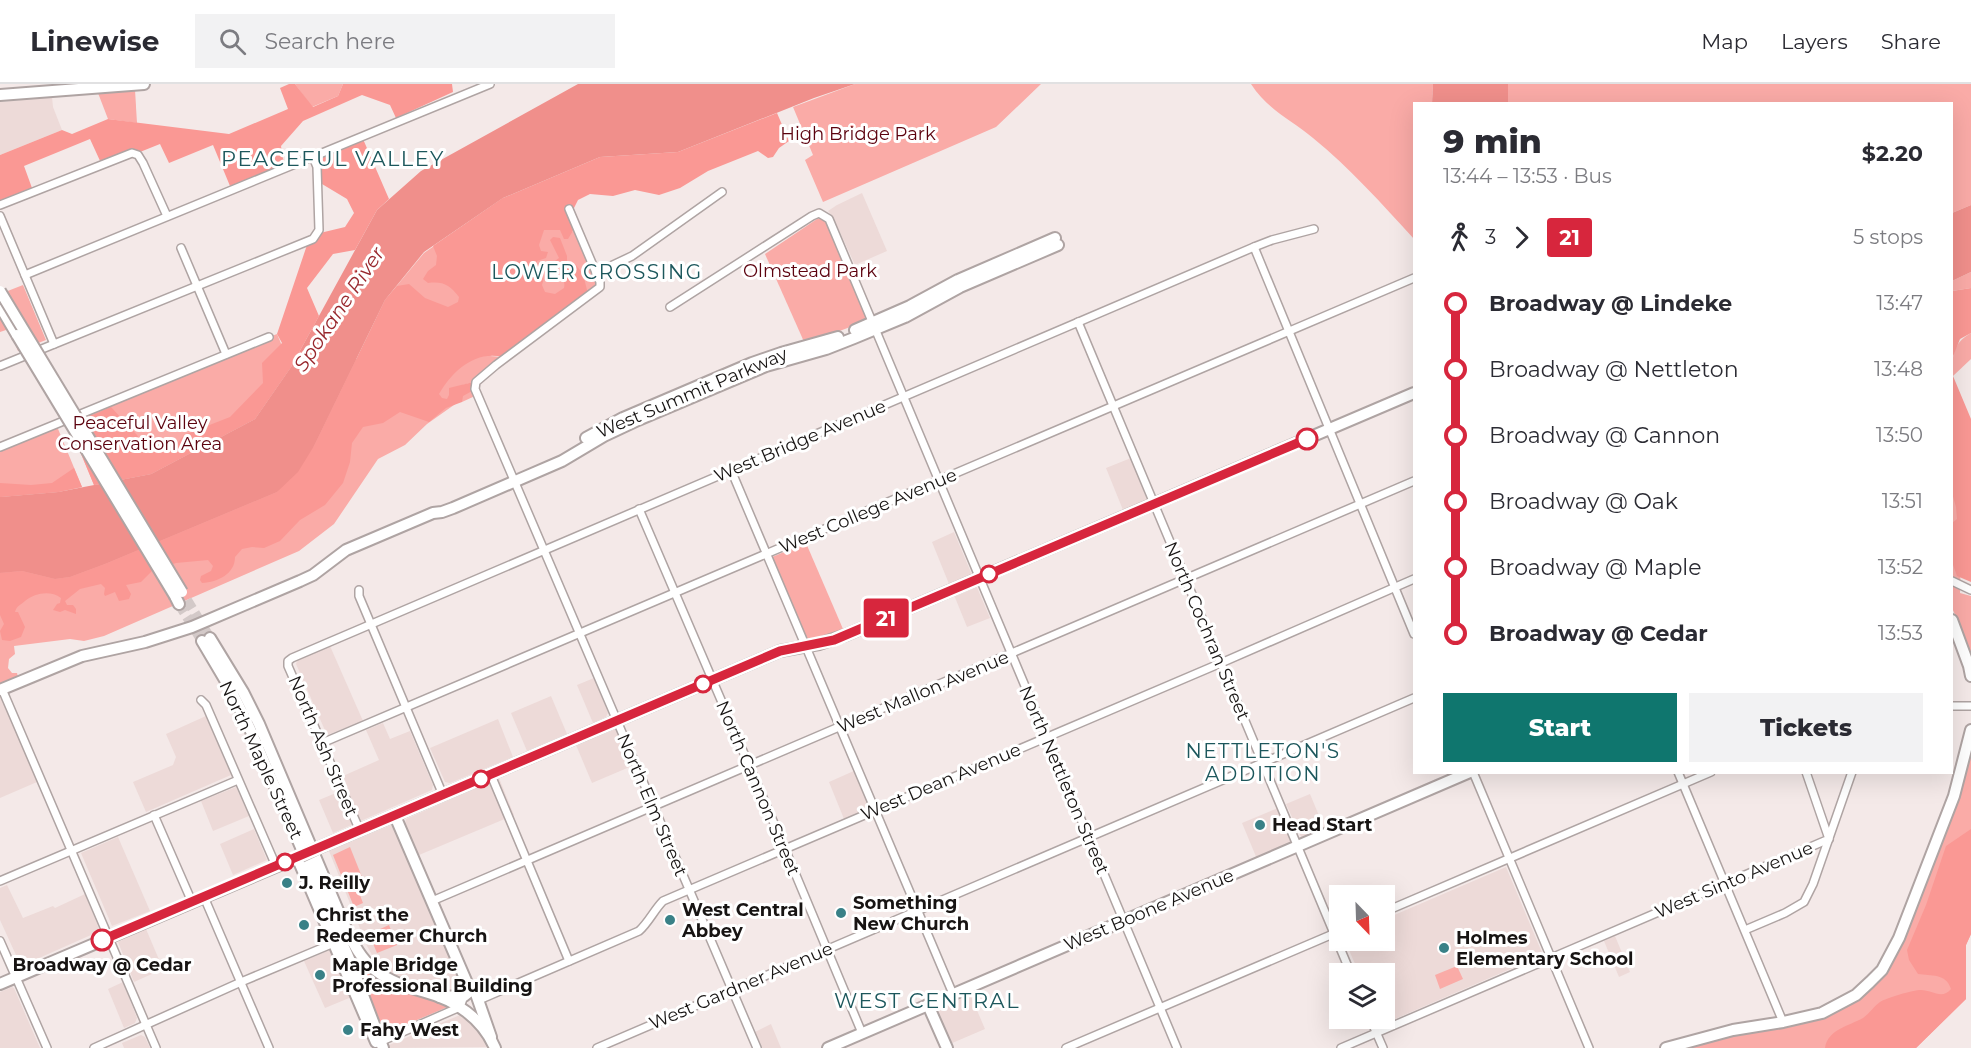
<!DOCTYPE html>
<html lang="en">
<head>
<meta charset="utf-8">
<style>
	body { margin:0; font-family:Montserrat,sans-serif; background:#f2f2f3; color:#2b2b33; height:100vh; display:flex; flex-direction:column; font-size:22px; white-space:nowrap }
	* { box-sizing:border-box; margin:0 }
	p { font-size:20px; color:#7c7c81 }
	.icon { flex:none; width:33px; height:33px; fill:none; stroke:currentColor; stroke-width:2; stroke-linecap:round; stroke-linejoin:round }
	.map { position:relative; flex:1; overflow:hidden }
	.sheet { position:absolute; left:1413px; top:18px; width:540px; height:672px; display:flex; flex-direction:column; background:#fff; border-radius:0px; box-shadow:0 6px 24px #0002 }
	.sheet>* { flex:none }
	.badge { padding:0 12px; border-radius:4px; font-size:21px; line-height:39px }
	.needle { width:39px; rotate:157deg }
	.controls { position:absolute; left:1329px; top:801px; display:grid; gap:12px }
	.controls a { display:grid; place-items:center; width:66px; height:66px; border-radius:0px; background:#fff; box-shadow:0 6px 24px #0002; font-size:30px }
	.map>.badge { position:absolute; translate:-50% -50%; box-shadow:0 0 0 3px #fff }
	.legs { display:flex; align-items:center; gap:9px; height:66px; padding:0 30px; font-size:20px }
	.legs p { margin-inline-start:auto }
	.summary { display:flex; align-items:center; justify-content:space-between; height:102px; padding:0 30px }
	h1 { font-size:33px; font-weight:800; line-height:45px }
	.button { display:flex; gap:12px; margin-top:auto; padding:12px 30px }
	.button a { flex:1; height:69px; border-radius:0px; background:#0f766e; color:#fff; font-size:24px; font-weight:800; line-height:69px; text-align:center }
	.button a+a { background:#f2f2f3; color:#2b2b33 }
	ul { padding:0 30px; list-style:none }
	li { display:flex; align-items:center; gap:21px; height:66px; font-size:22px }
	li i { display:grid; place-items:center; width:9px; height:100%; margin:0 8px; background:currentColor }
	li i::after { content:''; width:15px; height:15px; margin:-8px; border:4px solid; border-radius:50%; background:#fff }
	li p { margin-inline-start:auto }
	li:first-child i { background:linear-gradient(#0000 50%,currentColor 0) }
	li:last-child i { background:linear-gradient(currentColor 50%,#0000 0) }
	header { display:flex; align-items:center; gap:36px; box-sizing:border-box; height:84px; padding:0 30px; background:#fff; border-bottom:2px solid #e1e1e2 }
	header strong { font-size:28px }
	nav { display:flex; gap:33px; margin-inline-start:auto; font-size:21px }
	.search { width:420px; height:54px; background:#f2f2f3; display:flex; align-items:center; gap:15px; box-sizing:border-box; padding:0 21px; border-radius:0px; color:#7c7c81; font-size:22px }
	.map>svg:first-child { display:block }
</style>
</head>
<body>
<header>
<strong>Linewise</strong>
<div class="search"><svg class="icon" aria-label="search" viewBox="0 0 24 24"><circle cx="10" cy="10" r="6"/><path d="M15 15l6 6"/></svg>Search here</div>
<nav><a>Map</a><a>Layers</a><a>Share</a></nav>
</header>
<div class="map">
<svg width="1971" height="964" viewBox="0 0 1971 964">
	<rect width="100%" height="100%" fill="#f4e9e8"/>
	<g fill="#eddad8">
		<path d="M 52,13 L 53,23 L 62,46 L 0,71 L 0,18 Z"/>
		<path d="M 862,109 L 887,167 L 855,181 L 833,133 L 828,127 L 837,121 Z"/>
		<path d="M 1131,374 L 1147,416 L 1123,426 L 1106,384 Z"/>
		<path d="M 954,448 L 972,491 L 949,500 L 932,458 Z"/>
		<path d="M 976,501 L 990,534 L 967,543 L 954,511 Z"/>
		<path d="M 330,562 L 363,637 L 327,651 L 296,580 L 298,575 Z"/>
		<path d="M 594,594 L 608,629 L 606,633 L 593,639 L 577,601 Z"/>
		<path d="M 551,612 L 567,650 L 527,667 L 511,629 Z"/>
		<path d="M 0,614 L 6,620 L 37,698 L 0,714 Z"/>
		<path d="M 206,632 L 231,691 L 146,728 L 133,698 L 173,681 L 176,673 L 166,650 Z"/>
		<path d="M 498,635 L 513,673 L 450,699 L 445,698 L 430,664 Z"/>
		<path d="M 383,639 L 390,655 L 410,647 L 433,701 L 432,706 L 333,749 L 319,716 L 348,704 L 343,692 L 379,676 L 366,646 Z"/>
		<path d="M 616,645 L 632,682 L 592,699 L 576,661 Z"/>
		<path d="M 856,686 L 870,724 L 844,735 L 829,698 Z"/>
		<path d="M 499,694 L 514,731 L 419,771 L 405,739 L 406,735 Z"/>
		<path d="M 236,703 L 249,732 L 213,747 L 201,717 Z"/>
		<path d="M 1310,710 L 1325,746 L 1302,755 L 1286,720 Z"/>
		<path d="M 1278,724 L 1292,759 L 1257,775 L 1242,739 Z"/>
		<path d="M 391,741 L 394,742 L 464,909 L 396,894 L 376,878 L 367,862 L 329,767 Z"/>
		<path d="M 254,745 L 267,776 L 233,791 L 220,760 Z"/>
		<path d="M 118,753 L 150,827 L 112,842 L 81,769 Z"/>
		<path d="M 1506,783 L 1543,871 L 1381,941 L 1378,935 L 1384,934 L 1384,890 L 1359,889 L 1345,857 L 1384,856 L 1385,835 Z"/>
		<path d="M 7,801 L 23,834 L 53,822 L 55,824 L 85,810 L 100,847 L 21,882 L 0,836 L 0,804 Z"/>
		<path d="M 146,845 L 163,885 L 134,898 L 118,858 Z"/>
		<path d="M 1615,852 L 1630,888 L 1619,893 L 1604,857 Z"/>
		<path d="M 330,866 L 333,866 L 354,912 L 325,924 L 304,877 Z"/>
		<path d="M 123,898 L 137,934 L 135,939 L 124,944 L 108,905 Z"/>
		<path d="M 12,903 L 14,904 L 40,964 L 0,964 L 0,908 Z"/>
		<path d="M 970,910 L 985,945 L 950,960 L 937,928 L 937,925 Z"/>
		<path d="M 460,931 L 466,932 L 483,952 L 489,963 L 389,964 L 389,961 Z"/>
		<path d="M 771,940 L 781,964 L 762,964 L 755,948 Z"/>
		<path d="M 141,951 L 145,953 L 150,964 L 124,964 L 122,959 Z"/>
	</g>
	<g fill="#faaba7">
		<path d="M 295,0 L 343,0 L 338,12 L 312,23 Z"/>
		<path d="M 855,0 L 1041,0 L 996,43 L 823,118 L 805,76 L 813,71 L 793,23 Z"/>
		<path d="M 1251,0 L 1433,0 L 1432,19 L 1414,20 L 1414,155 C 1382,120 1350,84 1313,54 C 1290,35 1268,26 1251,0 Z"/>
		<path d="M 1508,0 L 1971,0 L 1971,121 L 1952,129 L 1952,20 L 1508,20 Z"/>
		<path d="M 135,6 L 137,39 L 108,35 L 98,9 Z"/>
		<path d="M 503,114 L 572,148 L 574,145 L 598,202 L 490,272 L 503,273 L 473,298 L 463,301 L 472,307 L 475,312 L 462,318 L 461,316 L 427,340 L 405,361 L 378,375 L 334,440 L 299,467 L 104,552 L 84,557 L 70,555 L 14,562 L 15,570 L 9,575 L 8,584 L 12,589 L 17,589 L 18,593 L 0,602 L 0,489 L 358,274 L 385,216 L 424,169 Z"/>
		<path d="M 822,134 L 827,137 L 867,234 L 866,237 L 805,260 L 765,170 L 817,135 Z"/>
		<path d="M 1971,188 L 1971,204 L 1952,207 L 1952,197 Z"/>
		<path d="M 23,201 L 46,256 L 18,267 L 9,245 L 0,248 L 0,210 Z"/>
		<path d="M 1971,249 L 1971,275 L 1953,292 C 1951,273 1953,259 1971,249 Z"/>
		<path d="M 277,250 L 291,283 L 255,335 L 151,390 L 94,401 L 67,336 Z"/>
		<path d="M 1952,338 L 1971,386 L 1961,457 L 1960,509 L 1971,512 L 1971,572 L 1959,539 L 1952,524 Z"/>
		<path d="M 56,340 L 82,403 L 58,408 L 0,413 L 0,363 Z"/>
		<path d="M 806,459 L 843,545 L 819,554 L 809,555 L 806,553 L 772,473 Z"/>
		<path d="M 1971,667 L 1971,850 L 1966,861 L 1966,915 L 1916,964 L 1685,964 C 1709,958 1732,951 1757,946 C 1775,943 1793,942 1811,937 C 1856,925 1887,892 1907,851 L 1957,718 Z"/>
		<path d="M 350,763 L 366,803 L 358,806 L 363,819 L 354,823 L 333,771 Z"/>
		<path d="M 389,841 L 397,861 L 377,869 L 369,850 Z"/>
		<path d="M 358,875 L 437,916 L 450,922 L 384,950 L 355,877 Z"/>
		<path d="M 1457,882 L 1463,895 L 1440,905 L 1435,891 Z"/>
	</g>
	<g fill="#fa9894">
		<path d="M 289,0 L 295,0 L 313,23 L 338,12 L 343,0 L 452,0 L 453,8 L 396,34 L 390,21 L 362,11 L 303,37 L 281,62 L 284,80 L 230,102 L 213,61 L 169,79 L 160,60 L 140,68 L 132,66 L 101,79 L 90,55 L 24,82 L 32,104 L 0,117 L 0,71 L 62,46 L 72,50 L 108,35 L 229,50 L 288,25 L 280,4 Z"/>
		<path d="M 777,29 L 789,57 L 779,64 L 773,73 L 768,74 L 758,67 L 708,87 L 680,104 L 659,111 L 635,106 L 613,112 L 590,110 L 578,116 L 574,124 L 566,127 L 574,145 L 568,155 L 564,155 L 560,146 L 544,146 L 539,161 L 541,167 L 548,168 L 546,174 L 537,177 L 536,184 C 543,189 545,193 542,201 L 545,208 L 555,210 L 564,204 C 566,195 560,190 553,185 L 552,179 L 559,174 L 550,156 L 553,153 L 560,154 L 567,172 L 567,179 L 576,181 L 583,190 L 588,210 L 503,273 C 475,266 452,287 439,310 L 442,314 L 447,315 L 449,311 L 449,304 L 473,298 L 472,307 L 463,312 L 462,318 L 446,324 L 429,338 L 400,328 L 383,339 L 363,343 L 352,359 L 350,378 L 343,399 L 325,421 L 300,436 L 280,457 L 264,464 L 252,463 L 242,465 L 235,473 C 235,490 218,498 202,499 L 200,496 L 201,492 L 211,487 L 213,482 L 208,476 L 176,479 L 152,487 L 141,498 L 126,501 L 131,510 L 129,515 L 119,517 L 115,508 L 105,512 L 104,510 L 105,504 L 101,500 L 80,505 L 65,517 L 67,521 L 73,521 L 76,525 L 76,530 L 65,526 L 60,528 L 53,526 L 57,520 L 60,519 L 61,514 C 50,506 35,509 25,517 C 20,522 17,521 15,528 L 18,528 L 25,543 L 21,553 L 10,557 L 2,556 L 0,547 L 4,540 L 0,531 L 0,489 L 22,487 L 55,495 L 70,493 L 105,480 L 277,408 L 314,362 L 385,216 L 397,202 L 409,200 L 425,214 L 448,223 L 458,218 L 459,213 C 450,201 443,197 428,199 L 423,195 L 428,187 L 436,181 L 437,172 L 433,162 L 503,114 L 600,73 L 678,68 Z"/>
		<path d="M 363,55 L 389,115 L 377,126 L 355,166 L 333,170 L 307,204 L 319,232 L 291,283 L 255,335 L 151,390 L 94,401 L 69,341 L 111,323 L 137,351 L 146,367 L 172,366 L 184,351 L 230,333 L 263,299 L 262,279 L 282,259 L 277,250 L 307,161 L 320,149 L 345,143 L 354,129 L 347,115 L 322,100 L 322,74 Z"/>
		<path d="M 1971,204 L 1971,249 L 1960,255 L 1952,275 L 1952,207 Z"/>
		<path d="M 1952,276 L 1953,292 L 1971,335 L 1971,498 L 1957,492 L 1952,478 L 1952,439 L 1957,435 L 1956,423 L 1952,409 L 1953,347 L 1952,340 Z"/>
		<path d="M 74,384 L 82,403 L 58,408 L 0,413 L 0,399 L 31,401 L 52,399 Z"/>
		<path d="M 1971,745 L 1971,850 L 1966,861 L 1966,915 L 1916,964 L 1825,964 C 1828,945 1849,942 1863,934 C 1870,929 1874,922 1880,918 C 1886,914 1913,906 1921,906 C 1932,906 1942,916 1951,905 C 1946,889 1931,892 1918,890 L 1909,876 L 1907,866 L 1926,821 L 1946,762 Z"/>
	</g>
	<g fill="#f08f8b">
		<path d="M 578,0 L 855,0 L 814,14 L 678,68 L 600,73 L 503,114 L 424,168 L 385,216 L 314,362 L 298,388 L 277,408 L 105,480 L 70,493 L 55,495 L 22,487 L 0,489 L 0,413 L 58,408 L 151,390 L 255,335 L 291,283 L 377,126 L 421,87 Z"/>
		<path d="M 1433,0 L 1508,0 L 1508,19 L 1432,19 Z"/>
		<path d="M 1971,121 L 1971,188 L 1952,197 L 1952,129 Z"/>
	</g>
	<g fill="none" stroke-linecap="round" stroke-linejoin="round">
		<g stroke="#d3c9c8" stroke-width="10" stroke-dasharray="10 5" stroke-linecap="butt">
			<path d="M 187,516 L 210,554"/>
			<path d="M 179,520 L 202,557"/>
		</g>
		<g stroke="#afa4a3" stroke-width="10">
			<g id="street">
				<path d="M 0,121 L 132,69 L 138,71 L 143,79 L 167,132"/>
				<path d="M 569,125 L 600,198 L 600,203 L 496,281 L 476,298 L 475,305 L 757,964"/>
				<path d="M 0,132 L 54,260"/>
				<path d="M 1254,163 L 1414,550"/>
				<path d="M 181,164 L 226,270"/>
				<path d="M 596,189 L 632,172 L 722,108"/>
				<path d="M 25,191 L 490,0"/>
				<path d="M 670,223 L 812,132 L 819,129 L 829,135 L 1177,964"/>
				<path d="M 1078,238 L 1351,890"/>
				<path d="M 0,282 L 313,155 L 319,146 L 317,83 L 313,73"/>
				<path d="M 0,363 L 269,253"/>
				<path d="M 731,386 L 953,910"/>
				<path d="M 639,425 L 785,765 L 862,949"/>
				<path d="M 1952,497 L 1971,506"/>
				<path d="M 359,506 L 359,512 L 443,711"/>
				<path d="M 2,605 L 156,964"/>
				<path d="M 201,616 L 206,621 L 276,782"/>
				<path d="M 1952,622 L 1971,622"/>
				<path d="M 322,659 L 1414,194"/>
				<path d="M 1473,688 L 1589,964"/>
				<path d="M 1678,688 L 1783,938"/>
				<path d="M 491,691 L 569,877"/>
				<path d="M 154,731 L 192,818"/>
				<path d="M 360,747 L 288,582 L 288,577 L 292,574 L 1254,163 L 1272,156 L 1314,145"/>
				<path d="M 0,797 L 238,696"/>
				<path d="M 204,813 L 269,964"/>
				<path d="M 432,817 L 1414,397"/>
				<path d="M 1384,828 L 1711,688"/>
				<path d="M 1745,846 L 1785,829 L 1804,818 L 1813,800 L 1852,688"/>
				<path d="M 0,857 L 47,964"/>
				<path d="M 479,916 L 639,847 C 649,838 654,826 663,817 L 1221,579 L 1414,495"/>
				<path d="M 1370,934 L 1383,964"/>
				<path d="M 382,957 L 460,923 L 464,912"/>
				<path d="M 94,964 L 241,898 L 334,859"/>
				<path d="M 597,964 L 1414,614"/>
				<path d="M 1066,964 L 1340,847"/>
				<path d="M 1341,964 L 1829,755 L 1806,688"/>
			</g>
		</g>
		<g stroke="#afa4a3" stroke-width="14">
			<g id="secondary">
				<path d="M 0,11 L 144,0"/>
				<path d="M 855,246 L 910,222 L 958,196 L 1055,154"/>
				<path d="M 586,354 L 623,334 L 752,279 L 781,269 L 838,253"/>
				<path d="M 1952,536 L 1969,582 L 1971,592"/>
				<path d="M 0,606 L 82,572 L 145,558 L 192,543 L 300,497 L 313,491 L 346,466 L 433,429 L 442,428 L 453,424 L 562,377 L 604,352 L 638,336 L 766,282 L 826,265 L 854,254 L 905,233 L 960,203 L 1058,161"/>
				<path d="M 395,732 L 467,899 L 476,910 L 491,953"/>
				<path d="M 318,764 L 780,567 L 819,560 L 846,551 L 1414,309"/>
				<path d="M 297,773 L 376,958"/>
				<path d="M 0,900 L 301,772"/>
				<path d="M 440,913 L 464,912 L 469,908 L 469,904"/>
				<path d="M 928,921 L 947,964"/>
				<path d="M 828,964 L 1470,688"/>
				<path d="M 1666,964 L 1733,946 L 1783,938 L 1822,929 L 1856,911 L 1870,898 L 1882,886 L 1899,854 L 1954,712 L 1971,646"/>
			</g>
		</g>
		<g stroke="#afa4a3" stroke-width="14">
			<g id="primary">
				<path d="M 0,222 L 17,251"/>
				<path d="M 175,512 L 179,520"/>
				<path d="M 210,554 L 243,608 L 259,640 L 342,836 C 351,854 358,873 375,886 C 390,898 407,903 425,908 C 455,916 482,934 495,964"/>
				<path d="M 202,557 L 231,606 L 250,645 L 350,877 L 383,964"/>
			</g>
		</g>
		<use href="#street" stroke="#fff" stroke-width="7"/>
		<use href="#secondary" stroke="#fff" stroke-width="10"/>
		<use href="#primary" stroke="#fff" stroke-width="10"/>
		<g stroke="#afa4a3" stroke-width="14" stroke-linecap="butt">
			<path id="secondary-bridge" d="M 301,772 L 318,764"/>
		</g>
		<g stroke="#afa4a3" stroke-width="14" stroke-linecap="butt">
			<g id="primary-bridge">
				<path d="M 0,207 L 182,508"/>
				<path d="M 17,251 L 175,512"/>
			</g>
		</g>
		<use href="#secondary-bridge" stroke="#fff" stroke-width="10"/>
		<use href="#primary-bridge" stroke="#fff" stroke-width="10"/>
	</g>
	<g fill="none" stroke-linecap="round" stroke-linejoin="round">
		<g stroke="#fff" stroke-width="14">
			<path id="line-1" d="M 102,856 L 780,567 L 834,556 L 1307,355"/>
		</g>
		<use href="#line-1" stroke="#d7263d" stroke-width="9"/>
	</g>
	<g fill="#fff" stroke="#d7263d" stroke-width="3">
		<circle cx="1307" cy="355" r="10"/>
		<circle cx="989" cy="490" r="8"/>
		<circle cx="703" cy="600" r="8"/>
		<circle cx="481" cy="695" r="8"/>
		<circle cx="285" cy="778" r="8"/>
		<circle cx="102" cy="856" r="10"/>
	</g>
	<g fill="#398187" stroke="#fff" stroke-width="2">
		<circle cx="1260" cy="741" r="6"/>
		<circle cx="287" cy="799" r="6"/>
		<circle cx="841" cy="829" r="6"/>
		<circle cx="670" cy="836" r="6"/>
		<circle cx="304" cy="841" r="6"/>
		<circle cx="1444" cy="864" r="6"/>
		<circle cx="320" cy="891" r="6"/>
		<circle cx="348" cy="946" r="6"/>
	</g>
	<g text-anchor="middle" stroke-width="6" stroke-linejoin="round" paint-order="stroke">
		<g font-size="18" fill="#5c020e" stroke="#fff">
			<text x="858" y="56">High Bridge Park</text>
			<text x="810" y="193">Olmstead Park</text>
			<text x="140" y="345">Peaceful Valley<tspan x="140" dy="21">Conservation Area</tspan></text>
		</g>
		<g font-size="18" fill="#171413" stroke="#fff">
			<text transform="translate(692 309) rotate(-23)" y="6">West Summit Parkway</text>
			<text transform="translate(800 357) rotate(-23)" y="6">West Bridge Avenue</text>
			<text transform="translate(868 427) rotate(-23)" y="6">West College Avenue</text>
			<text transform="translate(1207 547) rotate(67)" y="6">North Cochran Street</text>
			<text transform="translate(923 608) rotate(-23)" y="6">West Mallon Avenue</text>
			<text transform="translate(323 662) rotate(67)" y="6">North Ash Street</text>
			<text transform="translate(261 676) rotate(65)" y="6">North Maple Street</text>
			<text transform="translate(1064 696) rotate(67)" y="6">North Nettleton Street</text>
			<text transform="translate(941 698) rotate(-23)" y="6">West Dean Avenue</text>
			<text transform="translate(758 704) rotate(67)" y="6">North Cannon Street</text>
			<text transform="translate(652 721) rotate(67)" y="6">North Elm Street</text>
			<text transform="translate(1734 796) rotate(-23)" y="6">West Sinto Avenue</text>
			<text transform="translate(1149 826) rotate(-23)" y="6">West Boone Avenue</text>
			<text transform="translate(741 902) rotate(-23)" y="6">West Gardner Avenue</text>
		</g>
		<g font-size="18" font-weight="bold" fill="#171413" stroke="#fff" text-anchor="start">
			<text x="1272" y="747">Head Start</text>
			<text x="299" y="805">J. Reilly</text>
			<text x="853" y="825">Something<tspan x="853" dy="21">New Church</tspan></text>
			<text x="682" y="832">West Central<tspan x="682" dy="21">Abbey</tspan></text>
			<text x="316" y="837">Christ the<tspan x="316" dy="21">Redeemer Church</tspan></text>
			<text x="1456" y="860">Holmes<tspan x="1456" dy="21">Elementary School</tspan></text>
			<text x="332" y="887">Maple Bridge<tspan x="332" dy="21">Professional Building</tspan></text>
			<text x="360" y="952">Fahy West</text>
		</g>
		<g font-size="18" font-weight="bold" fill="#171413" stroke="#fff">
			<text x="102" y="887">Broadway @ Cedar</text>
		</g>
		<g font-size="20" letter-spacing="1.5" fill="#1c575c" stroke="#fff">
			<text x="597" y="195">LOWER CROSSING</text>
			<text x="1263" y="674">NETTLETON'S<tspan x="1263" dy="23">ADDITION</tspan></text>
		</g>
		<g font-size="20" font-style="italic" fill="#98272d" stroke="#fff">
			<text transform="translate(339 225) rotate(-56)" y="7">Spokane River</text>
		</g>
		<g font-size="21" letter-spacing="1.5" fill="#1c575c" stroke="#fff">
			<text x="333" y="82">PEACEFUL VALLEY</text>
			<text x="927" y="924">WEST CENTRAL</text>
		</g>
	</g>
</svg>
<div class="controls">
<a><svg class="needle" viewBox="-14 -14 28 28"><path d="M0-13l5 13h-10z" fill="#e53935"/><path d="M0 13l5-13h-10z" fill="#7c7c81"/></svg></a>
<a><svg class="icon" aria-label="layers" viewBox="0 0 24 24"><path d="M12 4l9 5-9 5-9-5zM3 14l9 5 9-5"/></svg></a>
</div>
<b class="badge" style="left:886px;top:534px;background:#d7263d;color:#fff">21</b>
<section class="sheet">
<div class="summary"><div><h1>9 min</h1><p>13:44 – 13:53 · Bus</p></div><b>$2.20</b></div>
<div class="legs"><svg class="icon" aria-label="walk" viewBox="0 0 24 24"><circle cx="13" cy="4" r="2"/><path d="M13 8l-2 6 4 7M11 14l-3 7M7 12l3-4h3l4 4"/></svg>3<svg class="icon" aria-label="forward" viewBox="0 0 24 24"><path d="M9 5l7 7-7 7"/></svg><b class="badge" style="background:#d7263d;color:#fff">21</b><p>5 stops</p></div>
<ul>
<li><i style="color:#d7263d"></i><b>Broadway @ Lindeke</b><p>13:47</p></li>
<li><i style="color:#d7263d"></i><span>Broadway @ Nettleton</span><p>13:48</p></li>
<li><i style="color:#d7263d"></i><span>Broadway @ Cannon</span><p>13:50</p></li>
<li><i style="color:#d7263d"></i><span>Broadway @ Oak</span><p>13:51</p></li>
<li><i style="color:#d7263d"></i><span>Broadway @ Maple</span><p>13:52</p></li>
<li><i style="color:#d7263d"></i><b>Broadway @ Cedar</b><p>13:53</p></li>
</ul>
<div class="button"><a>Start</a><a>Tickets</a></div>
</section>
</div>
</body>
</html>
